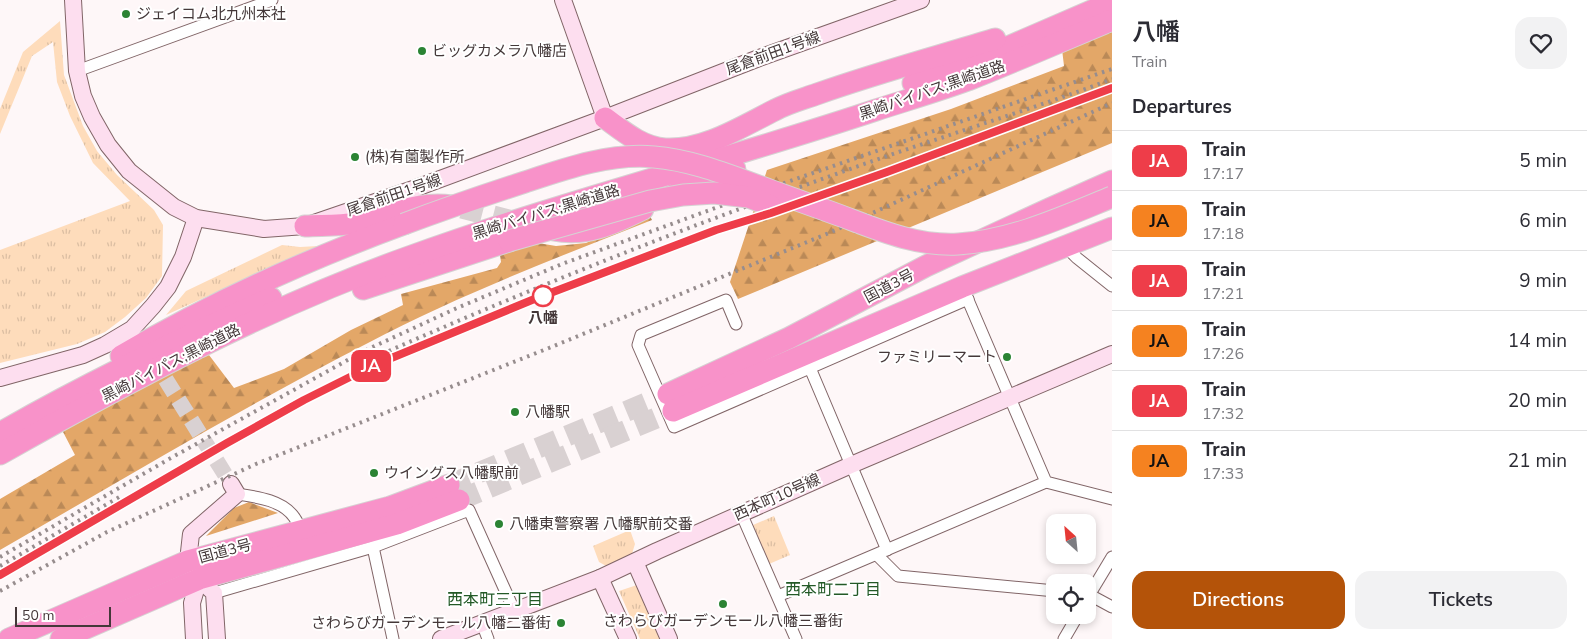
<!DOCTYPE html>
<html lang="en">
<head>
<meta charset="utf-8">
<style>
	body { margin:0; font-family:"Nunito Sans","Noto Sans JP",sans-serif; background:#f2f2f3; color:#2b2b33; height:100vh; display:flex; flex-direction:column; font-size:19px; white-space:nowrap }
	* { box-sizing:border-box; margin:0 }
	p { font-size:16px; color:#7c7c81 }
	.icon { flex:none; width:28px; height:28px; fill:none; stroke:currentColor; stroke-width:2; stroke-linecap:round; stroke-linejoin:round }
	.map { position:relative; flex:1; overflow:hidden }
	.details { display:flex; flex-direction:column; background:#fff; width:475px }
	.details>* { flex:none }
	.badge { padding:0 10px; border-radius:8px; font-size:18px; line-height:32px }
	.needle { width:32px; rotate:333deg }
	.buttons { position:absolute; left:1046px; top:514px; display:grid; gap:10px }
	.buttons a { display:grid; place-items:center; width:50px; height:50px; border-radius:10px; background:#fff; box-shadow:0 2px 8px #0003; font-size:25px }
	.scale { position:absolute; left:15px; bottom:12px; width:96px; box-sizing:border-box; padding-left:5px; border:2px solid #443839; border-top:0; font-size:14px; line-height:18px; white-space:nowrap; color:#443839; -webkit-text-stroke:4px #fff; paint-order:stroke }
	.map>.badge { position:absolute; translate:-50% -50%; box-shadow:0 0 0 2px #fff }
	h2 { padding:0 20px; font-size:19px; line-height:45px }
	.round { display:grid; place-items:center; flex:none; width:52px; height:52px; border-radius:15px; background:#f2f2f3 }
	.head { display:flex; align-items:center; justify-content:space-between; height:85px; padding:0 20px }
	h1 { font-size:24px; font-weight:600; line-height:38px }
	.cta { display:flex; gap:10px; margin-top:auto; padding:10px 20px }
	.cta a { flex:1; height:58px; border-radius:15px; background:#b45309; color:#fff; font-size:20px; font-weight:600; line-height:58px; text-align:center }
	.cta a+a { background:#f2f2f3; color:#2b2b33 }
	ul { padding:0; list-style:none }
	li { display:flex; align-items:center; gap:15px; height:60px; padding:0 20px; border-top:1px solid #e1e1e2 }
	li div { flex:1 }
	li b { display:block; font-size:19px }
	li em { font-style:normal }
	li .badge { min-width:55px; font-weight:700; text-align:center }
	main { display:flex; flex:1; min-height:0 }
	.map>svg:first-child { display:block }
</style>
</head>
<body>
<main>
<div class="map">
<svg width="1112" height="639" viewBox="0 0 1112 639">
	<defs>
		<pattern id="grass-tufts" width="24" height="20" patternUnits="userSpaceOnUse" patternTransform="scale(1.25)"><rect width="24" height="20" fill="#fedcbb"/><path d="M3 7l-1-3M5 7V3M7 7l1-3M15 17l-1-3M17 17v-4M19 17l1-3" fill="none" stroke="#dbbea2"/></pattern>
		<pattern id="forest-firs" width="22" height="20" patternUnits="userSpaceOnUse" patternTransform="scale(1.25)"><rect width="22" height="20" fill="#e3a768"/><path d="M5 1l3.5 6h-7zM16 11l3.5 6h-7z" fill="#ba8957"/></pattern>
	</defs>
	<rect width="100%" height="100%" fill="#fef7f8"/>
	<g fill="url(#grass-tufts)">
		<path d="M 60,21 L 64,75 L 83,126 L 97,151 L 117,175 L 154,210 L 163,225 L 162,276 L 146,298 L 125,317 L 105,332 L 77,344 L 0,363 L 0,250 L 130,201 L 93,163 L 70,116 L 57,82 L 53,42 L 32,56 L 0,134 L 0,109 L 23,52 Z"/>
		<path d="M 282,245 L 300,247 L 318,246 L 166,315 L 186,291 Z"/>
		<path d="M 774,516 L 790,555 L 769,564 L 753,525 Z"/>
		<path d="M 630,530 L 635,544 L 631,557 L 608,567 L 599,562 L 593,546 Z"/>
		<path d="M 637,585 L 661,639 L 640,639 L 619,591 Z"/>
	</g>
	<g fill="url(#forest-firs)">
		<path d="M 1112,27 L 1112,143 L 738,299 L 730,282 L 767,170 L 951,109 L 1064,66 L 1062,49 Z"/>
		<path d="M 649,214 L 652,220 C 556,258 459,295 368,343 C 243,407 122,480 0,550 L 0,499 L 75,455 L 62,430 L 172,371 L 209,355 L 234,388 L 284,369 L 351,330 L 403,305 L 401,294 L 497,268 L 501,262 L 500,255 L 538,243 L 556,246 L 586,243 Z"/>
		<path d="M 249,502 L 278,513 L 206,536 L 234,508 Z"/>
	</g>
	<g fill="none" stroke-linecap="round" stroke-linejoin="round">
		<path stroke="#d9d1d2" stroke-width="16" stroke-dasharray="16 8" stroke-linecap="butt" d="M 153,359 L 231,484"/>
		<g stroke="#d9d1d2" stroke-width="21" stroke-dasharray="21 11" stroke-linecap="butt">
			<path d="M 462,208 L 524,224"/>
			<path d="M 449,485 L 668,394"/>
			<path d="M 459,500 L 673,411"/>
		</g>
		<g stroke="#816567" stroke-width="13">
			<g id="street">
				<path d="M 77,71 L 272,0"/>
				<path d="M 1066,247 L 1077,258 L 1112,286"/>
				<path d="M 965,293 L 1046,482 L 1112,499"/>
				<path d="M 736,324 L 726,300 L 641,335 L 638,345 L 674,427 L 968,299"/>
				<path d="M 810,368 L 887,550"/>
				<path d="M 237,494 C 257,497 282,500 294,517 C 297,521 299,526 302,531"/>
				<path d="M 741,513 L 796,639"/>
				<path d="M 373,547 L 393,639"/>
				<path d="M 877,555 L 898,576 L 1055,591"/>
				<path d="M 214,593 L 373,547 L 469,510 L 514,610"/>
				<path d="M 1088,594 L 1112,607"/>
				<path d="M 778,596 L 1046,482"/>
				<path d="M 1088,597 L 1112,557"/>
				<path d="M 482,623 L 488,639"/>
				<path d="M 1064,639 L 1078,615"/>
			</g>
		</g>
		<g stroke="#816567" stroke-width="18">
			<g id="secondary">
				<path d="M 73,0 L 77,71 L 83,96 L 92,117 L 108,145 L 129,171 L 174,207 L 196,218 L 264,229 L 305,226 L 416,188 L 605,118 L 759,58 L 921,0"/>
				<path d="M 563,0 L 605,118"/>
				<path d="M 0,378 L 83,355 L 105,345 L 132,329 L 153,306 L 168,287 L 183,257 L 196,218"/>
				<path d="M 635,562 L 669,639"/>
				<path d="M 192,569 L 188,561 L 191,534 L 237,494 L 231,484"/>
				<path d="M 600,578 L 628,639"/>
				<path d="M 194,639 L 192,603 L 199,579 L 214,593 L 217,639"/>
				<path d="M 441,639 L 600,578 L 657,551 L 851,465 L 1112,354"/>
			</g>
		</g>
		<g stroke="#d6d3d3" stroke-width="23">
			<g id="highway">
				<path d="M 913,83 L 1001,50 L 1112,2"/>
				<path d="M 605,118 C 623,131 641,147 665,149 C 704,151 741,127 775,110 C 788,103 803,99 817,94 C 876,73 936,57 995,39"/>
				<path d="M 671,196 L 690,186 L 735,169"/>
				<path d="M 305,226 C 321,225 339,226 356,223 C 389,216 416,201 452,206"/>
				<path d="M 554,230 C 586,237 615,223 643,209"/>
				<path d="M 363,289 L 509,241"/>
				<path d="M 121,356 C 211,303 306,260 404,224"/>
				<path d="M 668,394 L 789,338 L 926,266 L 1049,209 L 1112,181"/>
				<path d="M 673,411 L 962,287 L 1112,228"/>
				<path d="M 0,433 C 87,383 179,339 271,298"/>
				<path d="M 0,454 C 131,380 264,309 406,258 C 560,202 720,162 876,110 C 907,100 938,91 968,80 C 1016,61 1064,40 1112,20"/>
				<path d="M 9,639 L 188,561 L 390,507 L 449,485"/>
				<path d="M 61,639 L 199,579 L 397,524 L 459,500"/>
			</g>
		</g>
		<use href="#street" stroke="#fff" stroke-width="11"/>
		<use href="#secondary" stroke="#fddeef" stroke-width="16"/>
		<use href="#highway" stroke="#f892c9" stroke-width="21"/>
		<g stroke="#978d8e" stroke-width="4" stroke-dasharray="2.5 5" stroke-linecap="butt">
			<path d="M 382,354 C 504,300 628,250 753,204 C 814,182 876,159 938,139 C 996,119 1055,101 1112,79"/>
			<path d="M 0,557 L 169,459 L 364,351 L 457,308 L 562,264 L 770,188 L 1112,69"/>
			<path d="M 0,566 L 121,496"/>
			<path d="M 0,575 L 227,443 L 304,400 L 372,366 L 532,301 L 716,230 L 771,213 L 887,171 L 1112,88"/>
			<path d="M 0,591 L 107,532 L 256,464 L 549,348 L 829,233 L 1112,103"/>
		</g>
		<g stroke="#d6d3d3" stroke-width="23" stroke-linecap="butt">
			<g id="highway-bridge">
				<path d="M 404,224 C 444,209 485,195 525,182 C 567,168 610,153 654,157 C 690,160 723,173 756,185 C 788,197 820,208 852,220 C 886,233 920,246 958,244 C 1011,241 1063,217 1112,197"/>
				<path d="M 509,241 L 650,201 L 683,195 L 714,193 L 748,197 L 770,205"/>
			</g>
		</g>
		<use href="#highway-bridge" stroke="#f892c9" stroke-width="21"/>
	</g>
	<g fill="none" stroke-linecap="round" stroke-linejoin="round">
		<g stroke="#fff" stroke-width="11">
			<path id="line" d="M 0,575 L 227,443 L 304,400 L 372,366 L 532,300 L 716,230 L 771,213 L 887,172 L 1112,88"/>
		</g>
		<use href="#line" stroke="#ee3d49" stroke-width="8"/>
	</g>
	<g fill="#2b8434" stroke="#fff" stroke-width="2">
		<circle cx="126" cy="14" r="5"/>
		<circle cx="422" cy="51" r="5"/>
		<circle cx="355" cy="157" r="5"/>
		<circle cx="1007" cy="357" r="5"/>
		<circle cx="515" cy="412" r="5"/>
		<circle cx="374" cy="473" r="5"/>
		<circle cx="499" cy="524" r="5"/>
		<circle cx="723" cy="604" r="5"/>
		<circle cx="561" cy="623" r="5"/>
	</g>
	<circle fill="#fff" stroke="#ee3d49" stroke-width="2.5" cx="543" cy="296" r="10"/>
	<g text-anchor="middle" stroke-width="4" stroke-linejoin="round" paint-order="stroke">
		<g font-size="15" fill="#443839" stroke="#fff" text-anchor="start">
			<text x="136" y="19">ジェイコム北九州本社</text>
			<text x="432" y="56">ビッグカメラ八幡店</text>
			<text x="365" y="162">(株)有薗製作所</text>
			<text x="997" y="362" text-anchor="end">ファミリーマート</text>
			<text x="525" y="417">八幡駅</text>
			<text x="384" y="478">ウイングス八幡駅前</text>
			<text x="509" y="529">八幡東警察署 八幡駅前交番</text>
			<text x="723" y="626" text-anchor="middle">さわらびガーデンモール八幡三番街</text>
			<text x="551" y="628" text-anchor="end">さわらびガーデンモール八幡二番街</text>
		</g>
		<g font-size="15" fill="#443839" stroke="#fff">
			<text transform="translate(773 53) rotate(-20)" y="5">尾倉前田1号線</text>
			<text transform="translate(932 90) rotate(-19)" y="5">黒崎バイパス;黒崎道路</text>
			<text transform="translate(394 195) rotate(-19)" y="5">尾倉前田1号線</text>
			<text transform="translate(546 212) rotate(-17)" y="5">黒崎バイパス;黒崎道路</text>
			<text transform="translate(889 286) rotate(-28)" y="5">国道3号</text>
			<text transform="translate(171 363) rotate(-27)" y="5">黒崎バイパス;黒崎道路</text>
			<text transform="translate(777 497) rotate(-24)" y="5">西本町10号線</text>
			<text transform="translate(225 551) rotate(-15)" y="5">国道3号</text>
		</g>
		<g font-size="15" font-weight="bold" fill="#443839" stroke="#fff">
			<text x="543" y="323">八幡</text>
		</g>
		<g font-size="16" fill="#235a27" stroke="#fff">
			<text x="833" y="595">西本町二丁目</text>
			<text x="495" y="605">西本町三丁目</text>
		</g>
	</g>
</svg>
<div class="buttons">
<a><svg class="needle" viewBox="-14 -14 28 28"><path d="M0-13l5 13h-10z" fill="#e53935"/><path d="M0 13l5-13h-10z" fill="#7c7c81"/></svg></a>
<a><svg class="icon" aria-label="locate" viewBox="0 0 24 24"><circle cx="12" cy="12" r="6"/><path d="M12 2v4M12 18v4M2 12h4M18 12h4"/></svg></a>
</div>
<div class="scale">50 m</div>
<b class="badge" style="left:371px;top:366px;background:#ee3d49;color:#fff">JA</b>
</div>
<section class="details">
<div class="head"><div><h1>八幡</h1><p>Train</p></div><a class="round"><svg class="icon" aria-label="heart" viewBox="0 0 24 24"><path d="M12 20l-8-8c-3-5 5-10 8-4 3-6 11-1 8 4z"/></svg></a></div>
<h2>Departures</h2>
<ul>
<li><span class="badge" style="background:#ee3d49;color:#fff">JA</span><div><b>Train</b><p>17:17</p></div><em>5 min</em></li>
<li><span class="badge" style="background:#f58220;color:#111">JA</span><div><b>Train</b><p>17:18</p></div><em>6 min</em></li>
<li><span class="badge" style="background:#ee3d49;color:#fff">JA</span><div><b>Train</b><p>17:21</p></div><em>9 min</em></li>
<li><span class="badge" style="background:#f58220;color:#111">JA</span><div><b>Train</b><p>17:26</p></div><em>14 min</em></li>
<li><span class="badge" style="background:#ee3d49;color:#fff">JA</span><div><b>Train</b><p>17:32</p></div><em>20 min</em></li>
<li><span class="badge" style="background:#f58220;color:#111">JA</span><div><b>Train</b><p>17:33</p></div><em>21 min</em></li>
</ul>
<div class="cta"><a>Directions</a><a>Tickets</a></div>
</section>
</main>
</body>
</html>
